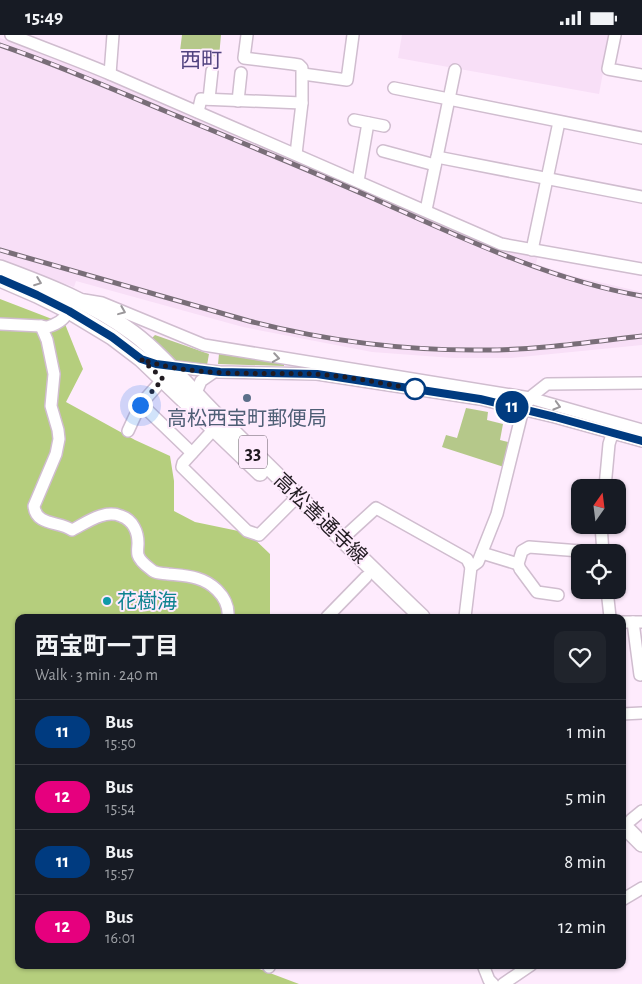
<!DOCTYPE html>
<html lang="en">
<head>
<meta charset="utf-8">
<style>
	body { margin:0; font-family:"Alegreya Sans","Noto Sans JP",sans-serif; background:#20242c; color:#f1f3f6; height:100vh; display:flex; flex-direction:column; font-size:19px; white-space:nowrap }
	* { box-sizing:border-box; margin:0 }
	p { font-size:16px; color:#9ea1a6 }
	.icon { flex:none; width:28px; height:28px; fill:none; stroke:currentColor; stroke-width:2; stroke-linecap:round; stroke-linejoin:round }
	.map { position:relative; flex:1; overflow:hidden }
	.details { position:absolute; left:15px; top:579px; width:611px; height:355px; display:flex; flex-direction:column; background:#171b24; border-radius:10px; box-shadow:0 1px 4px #0004 }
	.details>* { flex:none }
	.badge { padding:0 10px; border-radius:16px; font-size:18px; line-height:32px }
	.needle { width:32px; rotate:14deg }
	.buttons { position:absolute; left:571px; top:444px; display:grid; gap:10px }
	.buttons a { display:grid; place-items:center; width:55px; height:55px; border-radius:10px; background:#171b24; box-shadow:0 1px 4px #0004; font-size:25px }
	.you { position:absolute; width:25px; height:25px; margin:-12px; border:4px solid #fff; border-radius:50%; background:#1a73e8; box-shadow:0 0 0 8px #1a73e833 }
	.map>.badge { position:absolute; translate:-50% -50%; box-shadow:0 0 0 2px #fff }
	.round { display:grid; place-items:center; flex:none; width:52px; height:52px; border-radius:10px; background:#20242c }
	.summary { display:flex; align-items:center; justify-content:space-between; height:85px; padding:0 20px }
	h1 { font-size:24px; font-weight:700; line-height:38px }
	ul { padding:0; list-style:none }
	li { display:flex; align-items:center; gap:15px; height:65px; padding:0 20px; border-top:1px solid #363941 }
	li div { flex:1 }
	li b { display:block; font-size:19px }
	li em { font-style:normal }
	li .badge { min-width:55px; font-weight:700; text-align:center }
	.status { display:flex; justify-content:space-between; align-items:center; height:35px; padding:0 25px; background:#171b24; direction:ltr }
	.status svg { height:14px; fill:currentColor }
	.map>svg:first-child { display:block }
</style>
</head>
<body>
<div class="status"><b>15:49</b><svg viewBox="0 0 49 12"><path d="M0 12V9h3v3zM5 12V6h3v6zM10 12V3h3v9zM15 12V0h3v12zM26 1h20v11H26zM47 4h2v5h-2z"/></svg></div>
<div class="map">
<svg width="642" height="949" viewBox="0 0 642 949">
	<rect width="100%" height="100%" fill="#feebfd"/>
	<g fill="#f8dff7">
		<path d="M 402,0 L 610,0 L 599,59 L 398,23 Z"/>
		<path d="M 0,3 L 80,33 L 500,212 L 538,219 L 536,229 L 573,241 L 642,257 L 642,310 L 511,323 L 453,323 L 372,317 L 243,292 L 76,246 L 74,252 L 0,226 Z"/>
	</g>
	<g fill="#b5c88a">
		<path d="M 182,0 L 221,0 L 219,22 L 180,16 Z"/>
		<path d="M 155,300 L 209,319 L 207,330 L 173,327 L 150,305 Z"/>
		<path d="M 219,319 L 284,329 L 284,331 L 218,329 Z"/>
		<path d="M 466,373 L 488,377 L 487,385 L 503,389 L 500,405 L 512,408 L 507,433 L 442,412 L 446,400 L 457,403 Z"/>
	</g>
	<path fill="#b5ce7d" d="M 0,264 L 65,289 L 83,334 L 66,367 L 135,405 L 170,421 L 174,446 L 174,476 L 195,487 L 248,498 L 270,519 L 270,582 L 19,582 L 19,930 L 249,930 L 299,949 L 0,949 Z"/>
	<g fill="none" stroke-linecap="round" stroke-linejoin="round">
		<g stroke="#d0bdcf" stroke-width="14">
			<g id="minor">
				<path d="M 11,0 C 44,13 77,25 110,39 L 501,209 L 642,234"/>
				<path d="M 247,0 L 244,23 L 293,29 L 299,30 L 302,33 L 302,68 L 296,119"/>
				<path d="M 615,0 L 608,34 L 642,40"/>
				<path d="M 110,39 L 113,0"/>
				<path d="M 303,39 L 347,45 L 353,0"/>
				<path d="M 394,53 L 642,103"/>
				<path d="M 209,64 L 212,36"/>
				<path d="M 238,66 L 241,38"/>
				<path d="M 198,77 L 201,64 L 302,68"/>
				<path d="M 354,85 L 384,91"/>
				<path d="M 383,116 L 435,130"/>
				<path d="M 437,122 L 642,162"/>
				<path d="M 358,146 L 368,88"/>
				<path d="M 426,175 L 455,35"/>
				<path d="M 532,215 L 559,87"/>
				<path d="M 84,265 L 102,268 L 204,310 L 530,363 L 642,395"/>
				<path d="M 72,269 C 66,280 65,285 53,290 C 48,292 47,293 41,291 L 47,305 L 54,339 L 51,371 L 58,395 L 59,404 L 56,419 L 34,471 C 36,491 59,486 72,495 C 86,488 104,474 121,481 C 133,485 138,497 138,508 C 138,512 137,516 138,520 C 140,527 148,532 153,536 C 158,539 163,538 168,539 C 187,541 203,541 217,555 C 224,562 229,572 228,582"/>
				<path d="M 0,289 L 41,291"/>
				<path d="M 167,331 L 219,337 L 317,339 L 480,364 L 555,382 L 642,406"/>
				<path d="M 195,360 L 201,346 L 214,337"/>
				<path d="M 141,369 L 192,418"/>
				<path d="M 214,394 L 183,428 L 182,432 L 247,496 L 259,500 L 298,461"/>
				<path d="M 128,396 L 140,370 L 163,344"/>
				<path d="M 605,452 L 609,409 L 615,390"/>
				<path d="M 601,490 L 603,518"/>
				<path d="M 342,504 L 376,473 L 467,524 L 471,532"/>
				<path d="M 482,518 L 518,529"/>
				<path d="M 607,555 L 610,582"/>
				<path d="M 558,560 L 537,557 L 520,534 L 518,529 L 522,516 L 529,512 L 593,517 L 603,516"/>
				<path d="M 327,582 L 366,542"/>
				<path d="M 465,582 L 471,532 L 478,527 L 497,479 L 523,374 L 533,360 L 547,349 L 642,348"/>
				<path d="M 622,587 L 642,587"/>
				<path d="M 633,587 L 640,640 L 642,639"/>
				<path d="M 622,679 L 642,678"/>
				<path d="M 631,785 L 642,776"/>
				<path d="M 622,865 L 642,853"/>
				<path d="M 483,930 L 489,945 L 493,949"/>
				<path d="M 269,932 L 270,930"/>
				<path d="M 503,949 L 531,930"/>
			</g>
		</g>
		<g stroke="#d0bdcf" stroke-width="18">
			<g id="major">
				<path d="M 0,233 C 46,250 93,268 133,298 C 164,321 191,356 219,383 C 287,450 354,517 422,582"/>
				<path d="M 0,244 L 37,260 L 69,276 L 112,302 L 141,324 L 260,438"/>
				<path d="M 622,789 L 642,809"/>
			</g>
		</g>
		<use href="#minor" stroke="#fff" stroke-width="11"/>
		<use href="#major" stroke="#fff" stroke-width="15"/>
		<g stroke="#796e78" stroke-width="5">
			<g id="rail">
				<path d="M 0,10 C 56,29 110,53 165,76 C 233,104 302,132 370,162 C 458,201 546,244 642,261"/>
				<path d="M 0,215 L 249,286 C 326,306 406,316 486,315 C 538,315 590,307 642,301"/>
			</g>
		</g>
		<use href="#rail" stroke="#feebfd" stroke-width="3" stroke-dasharray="9" stroke-linecap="butt"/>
	</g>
	<defs><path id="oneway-chevron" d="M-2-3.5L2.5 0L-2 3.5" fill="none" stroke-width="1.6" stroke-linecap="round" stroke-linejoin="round" transform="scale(1.25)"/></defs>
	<g stroke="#9b989b">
		<use href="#oneway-chevron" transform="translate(38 247) rotate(21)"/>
		<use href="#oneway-chevron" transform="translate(122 276) rotate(22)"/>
		<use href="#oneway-chevron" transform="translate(276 323) rotate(9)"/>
		<use href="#oneway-chevron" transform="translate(557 371) rotate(16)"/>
	</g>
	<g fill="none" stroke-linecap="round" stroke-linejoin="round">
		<g stroke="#fff" stroke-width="11">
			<path id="line" d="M 0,244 L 37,260 L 69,276 L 112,302 L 141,324 L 156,329 L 220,337 L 317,339 L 480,364 L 555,382 L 642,406"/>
		</g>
		<use href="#line" stroke="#003b80" stroke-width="8"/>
		<path stroke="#211b21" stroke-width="5" stroke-dasharray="0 9" d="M 140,370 L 163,344 L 141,324 C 193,343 260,337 315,339 C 349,341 383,349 417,354 L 415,354"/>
	</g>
	<circle fill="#fff" stroke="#003b80" stroke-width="2.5" cx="415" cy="354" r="10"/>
	<circle fill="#5c6f8a" stroke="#feebfd" stroke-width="2" cx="247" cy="363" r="5"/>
	<circle fill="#0f9aa8" stroke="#feebfd" stroke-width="2" cx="107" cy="566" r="5"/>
	<g text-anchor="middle" stroke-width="4" stroke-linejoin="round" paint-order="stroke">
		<rect fill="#feebfd" stroke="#635963" stroke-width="1" x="239" y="400.5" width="28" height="33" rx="4"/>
		<g font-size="19" font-weight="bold" fill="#211b21">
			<text x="253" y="424">33</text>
		</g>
		<g font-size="20" fill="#4e5e75" stroke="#feebfd">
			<text x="247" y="390">高松西宝町郵便局</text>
		</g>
		<g font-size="20" fill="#211b21" stroke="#feebfd">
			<text transform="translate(321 483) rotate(44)" y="7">高松善通寺線</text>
		</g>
		<g font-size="20" fill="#0d838f" stroke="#feebfd" text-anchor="start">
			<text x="117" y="573">花樹海</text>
		</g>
		<g font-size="21" fill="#50427f" stroke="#feebfd">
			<text x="201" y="32">西町</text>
		</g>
	</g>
</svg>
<div class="buttons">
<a><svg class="needle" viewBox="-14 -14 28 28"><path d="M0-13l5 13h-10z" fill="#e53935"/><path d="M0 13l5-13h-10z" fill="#9ea1a6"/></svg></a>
<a><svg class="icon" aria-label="locate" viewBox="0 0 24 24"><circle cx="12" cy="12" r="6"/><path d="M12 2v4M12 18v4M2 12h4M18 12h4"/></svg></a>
</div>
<div class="you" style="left:140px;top:370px"></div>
<b class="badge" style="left:512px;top:372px;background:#003b80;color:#fff">11</b>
<section class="details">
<div class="summary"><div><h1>西宝町一丁目</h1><p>Walk · 3 min · 240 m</p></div><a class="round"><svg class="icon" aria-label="heart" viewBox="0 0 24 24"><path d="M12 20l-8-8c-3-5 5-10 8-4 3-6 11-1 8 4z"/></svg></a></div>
<ul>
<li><span class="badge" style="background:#003b80;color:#fff">11</span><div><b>Bus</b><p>15:50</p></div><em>1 min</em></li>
<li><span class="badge" style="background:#e6007e;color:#fff">12</span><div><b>Bus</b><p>15:54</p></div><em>5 min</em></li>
<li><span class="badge" style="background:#003b80;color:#fff">11</span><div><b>Bus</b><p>15:57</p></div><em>8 min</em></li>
<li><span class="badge" style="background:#e6007e;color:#fff">12</span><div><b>Bus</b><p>16:01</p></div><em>12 min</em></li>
</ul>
</section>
</div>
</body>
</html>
